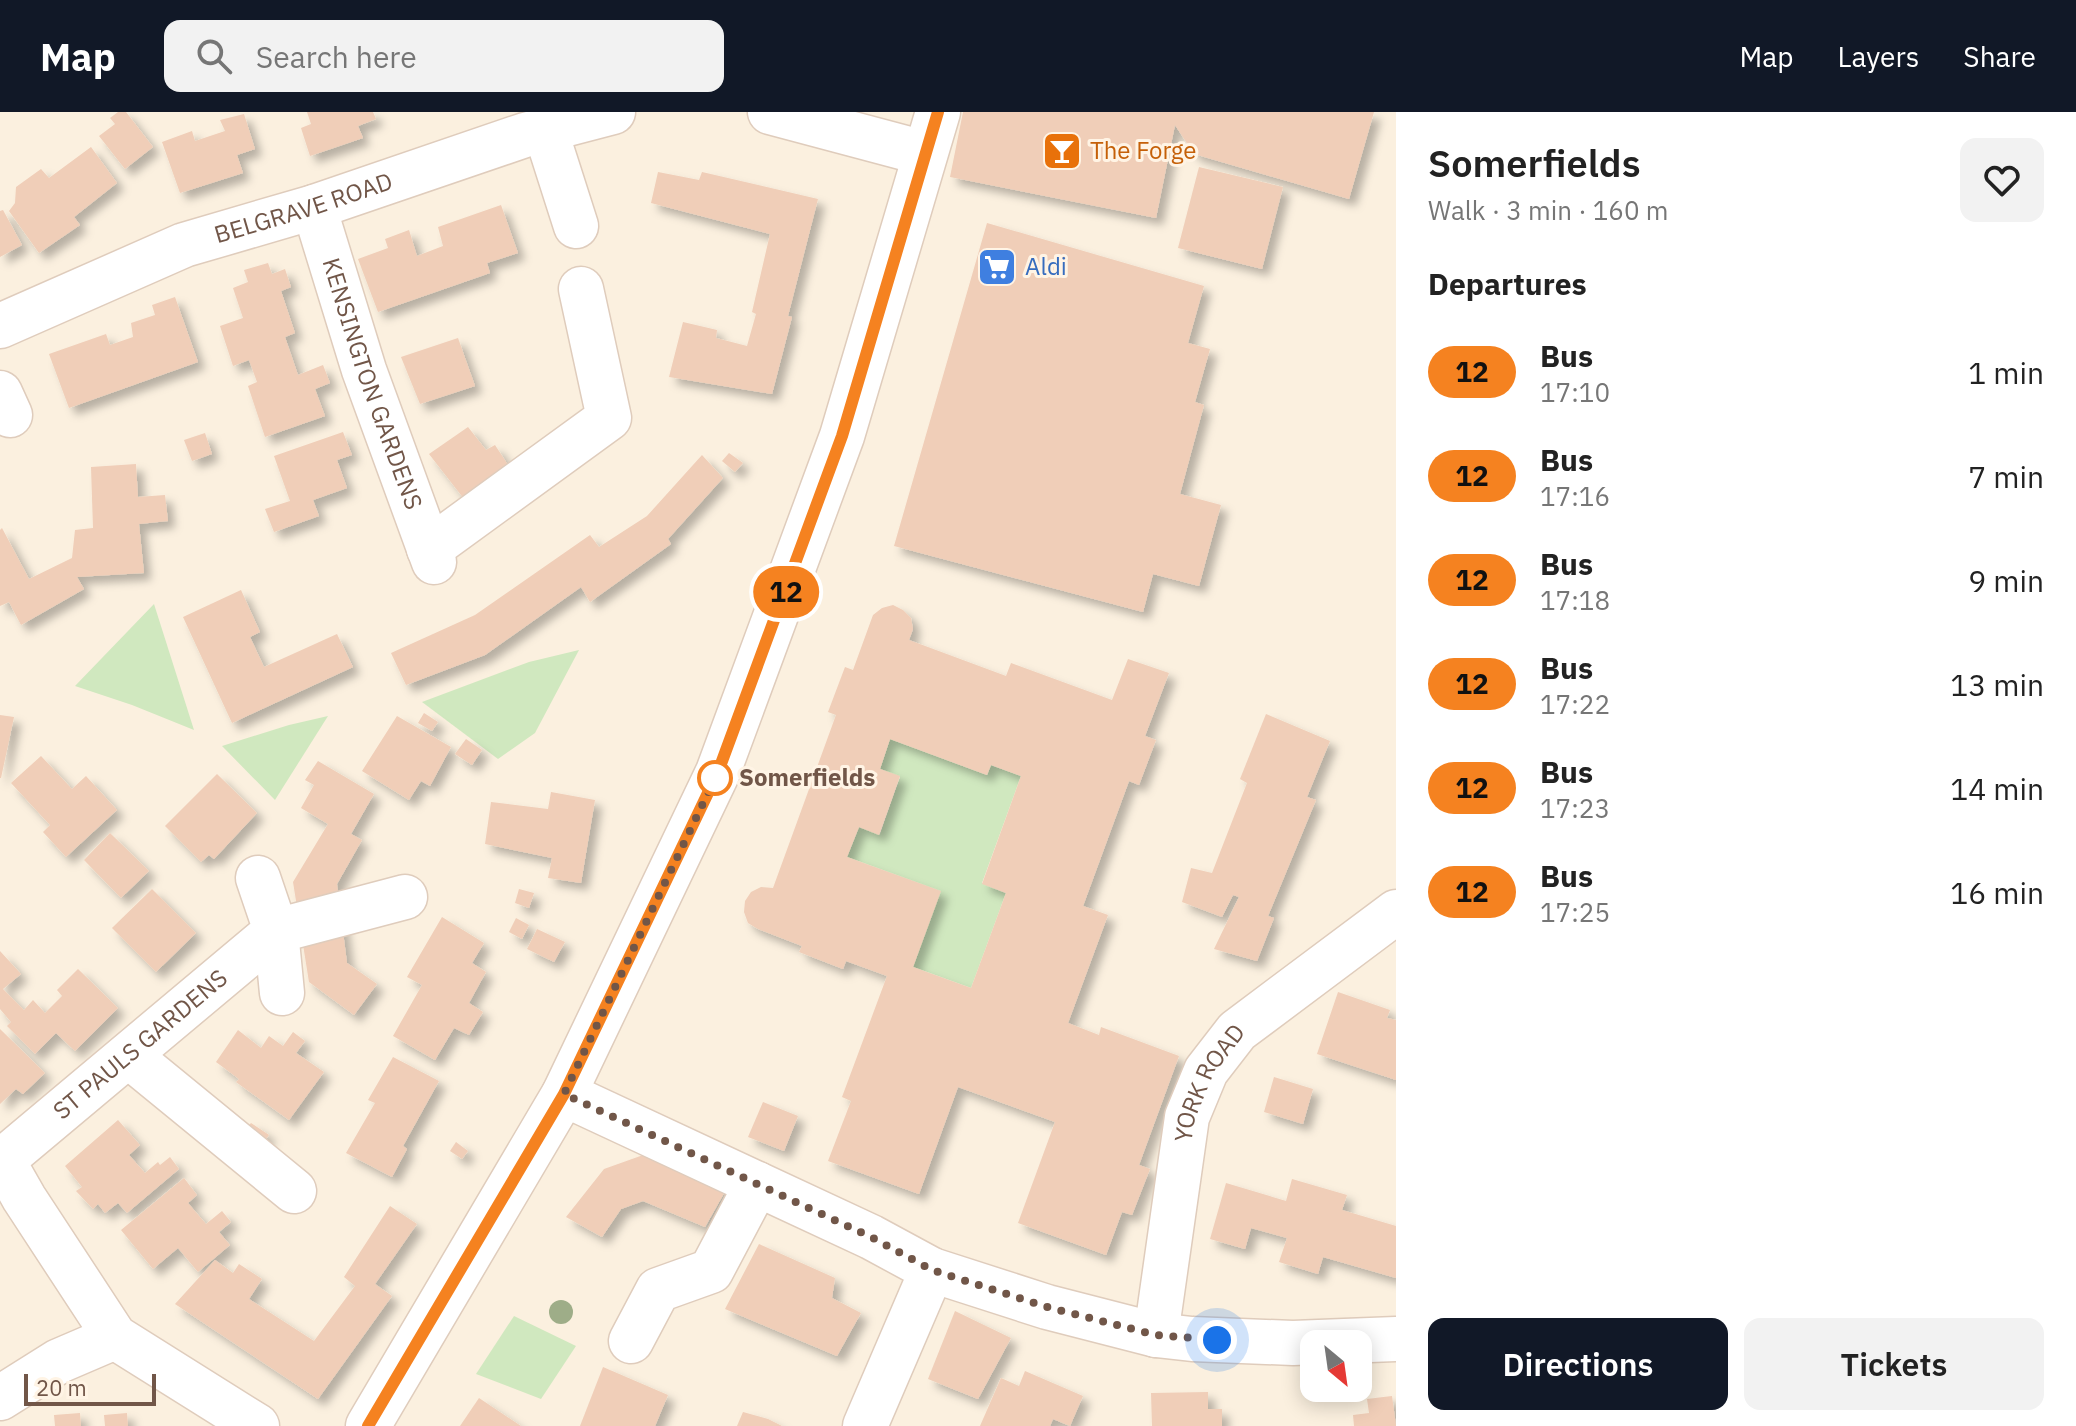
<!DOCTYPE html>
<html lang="en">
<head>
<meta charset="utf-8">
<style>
	body { margin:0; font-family:"IBM Plex Sans",sans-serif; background:#f2f2f2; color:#222; height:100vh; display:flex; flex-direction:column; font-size:30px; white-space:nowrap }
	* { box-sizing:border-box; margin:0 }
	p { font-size:26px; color:#767676 }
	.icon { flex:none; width:44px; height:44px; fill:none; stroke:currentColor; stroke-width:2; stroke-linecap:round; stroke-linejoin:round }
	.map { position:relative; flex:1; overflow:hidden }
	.side { display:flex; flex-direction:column; background:#fff; width:680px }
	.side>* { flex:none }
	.badge { padding:0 16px; border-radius:26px; font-size:28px; line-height:52px }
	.needle { width:52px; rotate:151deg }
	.controls { position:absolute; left:1300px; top:1218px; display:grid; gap:16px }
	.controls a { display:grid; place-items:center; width:72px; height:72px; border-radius:16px; background:#fff; box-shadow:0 4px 20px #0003; font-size:40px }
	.scale { position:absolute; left:24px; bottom:20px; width:132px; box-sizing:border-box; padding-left:8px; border:4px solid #715648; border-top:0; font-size:22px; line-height:28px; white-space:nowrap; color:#715648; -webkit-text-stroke:6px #fff4e5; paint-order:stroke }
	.you { position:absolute; width:40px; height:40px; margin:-20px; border:6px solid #fff; border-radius:50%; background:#1a73e8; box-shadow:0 0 0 12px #1a73e833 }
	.map>.badge { position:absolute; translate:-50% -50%; box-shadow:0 0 0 4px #fff }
	h2 { padding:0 32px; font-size:30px; line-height:72px }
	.round { display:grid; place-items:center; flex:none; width:84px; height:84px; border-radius:16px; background:#f2f2f2 }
	.overview { display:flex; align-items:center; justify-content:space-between; height:136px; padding:0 32px }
	h1 { font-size:38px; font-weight:600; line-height:60px }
	.action { display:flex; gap:16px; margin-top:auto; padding:16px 32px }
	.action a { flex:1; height:92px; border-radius:16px; background:#111827; color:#fff; font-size:32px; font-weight:600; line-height:92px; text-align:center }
	.action a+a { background:#f2f2f2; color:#222 }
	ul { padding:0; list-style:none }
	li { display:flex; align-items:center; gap:24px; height:104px; padding:0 32px }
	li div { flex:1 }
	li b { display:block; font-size:30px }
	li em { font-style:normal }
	li .badge { min-width:88px; font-weight:700; text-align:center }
	header { display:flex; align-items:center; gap:48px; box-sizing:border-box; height:112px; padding:0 40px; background:#111827; color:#fff }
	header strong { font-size:38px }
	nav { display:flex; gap:44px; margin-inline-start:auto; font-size:28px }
	.search { width:560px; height:72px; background:#f2f2f2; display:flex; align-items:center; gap:20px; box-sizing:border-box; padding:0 28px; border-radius:16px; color:#767676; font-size:30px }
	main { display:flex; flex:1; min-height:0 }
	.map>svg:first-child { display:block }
</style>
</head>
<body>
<header>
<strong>Map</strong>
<div class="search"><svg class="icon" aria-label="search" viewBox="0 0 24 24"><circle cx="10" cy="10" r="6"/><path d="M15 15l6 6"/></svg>Search here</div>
<nav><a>Map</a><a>Layers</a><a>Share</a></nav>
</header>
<main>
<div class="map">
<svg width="1396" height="1314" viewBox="0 0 1396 1314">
	<defs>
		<filter id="shadow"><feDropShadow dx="7" dy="7" stdDeviation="4" flood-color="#0004"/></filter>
	</defs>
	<rect width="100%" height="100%" fill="#fbf0df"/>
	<g fill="#d0e8bf">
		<path d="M 154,492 L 194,618 L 132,593 L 75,574 Z"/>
		<path d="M 579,538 L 535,621 L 498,647 L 422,590 L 529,550 Z"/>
		<path d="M 328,604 L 275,688 L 222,634 L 289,613 Z"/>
		<path d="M 890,627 L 987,663 L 991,653 L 1021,664 L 982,771 L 1006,781 L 971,876 L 913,855 L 940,779 L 847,745 L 859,715 L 880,722 L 900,665 L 880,657 Z"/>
		<path d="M 514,1204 L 576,1234 L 541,1287 L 476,1262 Z"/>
	</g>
	<g fill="#f0ceb8" fill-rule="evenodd" filter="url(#shadow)">
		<path d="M 118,0 L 126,0 L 153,35 L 125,57 L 99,24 L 115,12 L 110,6 Z"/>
		<path d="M 307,0 L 373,0 L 376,7 L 358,14 L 363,26 L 310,44 L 301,16 L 311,12 Z"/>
		<path d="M 963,0 L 1374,0 L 1349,87 L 1194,42 L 1175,13 L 1156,106 L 950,65 Z"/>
		<path d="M 244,2 L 255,37 L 237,43 L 243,61 L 180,81 L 162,30 L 192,19 L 195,29 L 225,19 L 220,8 Z"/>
		<path d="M 91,35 L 117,71 L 74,105 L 80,113 L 39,141 L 9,99 L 15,91 L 16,75 L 41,57 L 49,66 Z"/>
		<path d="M 1199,55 L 1283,75 L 1262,157 L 1178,136 Z"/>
		<path d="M 658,60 L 699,68 L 702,60 L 818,87 L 788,204 L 792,205 L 772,282 L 669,265 L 683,210 L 717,218 L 716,226 L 747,234 L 756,202 L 752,200 L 770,122 L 651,91 Z"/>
		<path d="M 501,93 L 518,141 L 487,151 L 490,161 L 378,200 L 358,147 L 388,136 L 385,127 L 409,118 L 417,144 L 443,134 L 438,115 Z"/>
		<path d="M 3,98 L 22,133 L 0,145 L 0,99 Z"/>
		<path d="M 987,111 L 1204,174 L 1188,231 L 1210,237 L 1195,290 L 1204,293 L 1180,382 L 1221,393 L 1199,474 L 1153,462 L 1143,500 L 894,434 Z"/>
		<path d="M 268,151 L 272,162 L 285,157 L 291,175 L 281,179 L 295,221 L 285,225 L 298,263 L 323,253 L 330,271 L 315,277 L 325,304 L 265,325 L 248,274 L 257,270 L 249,248 L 233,254 L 220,214 L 243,206 L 233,176 L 248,170 L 244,158 Z"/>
		<path d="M 175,185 L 198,250 L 69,296 L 49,242 L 106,222 L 110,233 L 133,225 L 131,211 L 155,203 L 152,193 Z"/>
		<path d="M 458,226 L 475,274 L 420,292 L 401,245 Z"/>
		<path d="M 468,315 L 486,338 L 495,333 L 512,359 L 468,392 L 429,342 Z"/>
		<path d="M 343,320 L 352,343 L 337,348 L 347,376 L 313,388 L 319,404 L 274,420 L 265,397 L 290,389 L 274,344 Z"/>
		<path d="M 205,321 L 212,342 L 192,349 L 184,328 Z"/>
		<path d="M 729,341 L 743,351 L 735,360 L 722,349 Z"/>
		<path d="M 702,343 L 723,366 L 668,427 L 671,432 L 590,490 L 581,475 L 485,543 L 406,573 L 391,541 L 475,503 L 590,423 L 599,435 L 647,404 Z"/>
		<path d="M 136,352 L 138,385 L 165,383 L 168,409 L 139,412 L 144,461 L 77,465 L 84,477 L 21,513 L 9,490 L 0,494 L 0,418 L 2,416 L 29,467 L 72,446 L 75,418 L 93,416 L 91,355 Z"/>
		<path d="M 241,478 L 260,520 L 250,525 L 264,555 L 337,522 L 353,555 L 232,611 L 183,505 Z"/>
		<path d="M 893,493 L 903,498 L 911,506 L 913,517 L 909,528 L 1006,564 L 1011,551 L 1112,588 L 1128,547 L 1169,561 L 1145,624 L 1156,628 L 1139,673 L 1129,669 L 1083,794 L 1108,803 L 1068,911 L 1099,923 L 1101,915 L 1179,944 L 1139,1053 L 1150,1057 L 1132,1103 L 1122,1100 L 1106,1143 L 1018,1111 L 1055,1010 L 958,975 L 919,1082 L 828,1049 L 851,989 L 842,985 L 887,864 L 846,849 L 843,857 L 799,840 L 802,834 L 758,817 L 748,811 L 744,800 L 745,789 L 751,780 L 761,775 L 773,776 L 836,603 L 828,600 L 845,555 L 853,558 L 873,503 L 882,496 ZM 890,627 L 987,663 L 991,653 L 1021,664 L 982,772 L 1006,781 L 971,876 L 913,855 L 941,779 L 847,745 L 859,715 L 879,723 L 900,664 L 880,657 Z"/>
		<path d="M 424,601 L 438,610 L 432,619 L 418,611 Z"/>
		<path d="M 1266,602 L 1330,629 L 1307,685 L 1316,688 L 1268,804 L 1274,806 L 1257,849 L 1214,837 L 1239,785 L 1233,783 L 1222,805 L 1182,790 L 1191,756 L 1212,761 L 1247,671 L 1240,667 Z"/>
		<path d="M 0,603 L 14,605 L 1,666 L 0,666 Z"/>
		<path d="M 397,604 L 451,635 L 430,674 L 421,669 L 409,688 L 362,659 Z"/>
		<path d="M 466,627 L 482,638 L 472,653 L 455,642 Z"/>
		<path d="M 41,644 L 72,677 L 86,664 L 117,698 L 66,745 L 43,720 L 50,713 L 11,671 Z"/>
		<path d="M 318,649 L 374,682 L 351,722 L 362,728 L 337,772 L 347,851 L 377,872 L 354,903 L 309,870 L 293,770 L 328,712 L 301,696 L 314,673 L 305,668 Z"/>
		<path d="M 217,662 L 257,701 L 214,747 L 209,743 L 201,750 L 165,714 Z"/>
		<path d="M 551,680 L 595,688 L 581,771 L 548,766 L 552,746 L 485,732 L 491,690 L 548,697 Z"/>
		<path d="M 110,721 L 149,759 L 121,786 L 84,748 Z"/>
		<path d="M 152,777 L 196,821 L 156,860 L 112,816 Z"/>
		<path d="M 519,777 L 534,781 L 529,796 L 515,791 Z"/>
		<path d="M 442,805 L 484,831 L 472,851 L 486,860 L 469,891 L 483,900 L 469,923 L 454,916 L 435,948 L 393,924 L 422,873 L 407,865 Z"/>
		<path d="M 516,806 L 529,813 L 522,827 L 509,820 Z"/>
		<path d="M 537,817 L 565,830 L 554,850 L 527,837 Z"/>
		<path d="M 0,839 L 21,862 L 3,877 L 24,898 L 33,888 L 45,901 L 62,884 L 57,878 L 78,857 L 118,896 L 75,939 L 56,921 L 35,942 L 7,914 L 11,910 L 0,897 Z"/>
		<path d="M 1338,880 L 1390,898 L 1387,906 L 1396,908 L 1396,968 L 1317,942 Z"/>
		<path d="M 0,917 L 45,961 L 23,982 L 16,977 L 0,992 Z"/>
		<path d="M 238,918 L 261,936 L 269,924 L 283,934 L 293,920 L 305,929 L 296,941 L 324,960 L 289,1008 L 236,970 L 239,967 L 216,950 Z"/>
		<path d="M 393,945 L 439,969 L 403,1034 L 407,1037 L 392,1065 L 346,1041 L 375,991 L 368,988 Z"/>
		<path d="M 1274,965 L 1313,977 L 1303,1012 L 1264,1000 Z"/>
		<path d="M 763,990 L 798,1004 L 784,1039 L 748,1025 Z"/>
		<path d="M 118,1008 L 140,1033 L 129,1043 L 145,1061 L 158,1050 L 160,1053 L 170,1045 L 179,1057 L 127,1101 L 118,1091 L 105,1101 L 98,1092 L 93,1097 L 76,1079 L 82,1075 L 65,1054 Z"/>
		<path d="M 251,1011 L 269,1023 L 258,1037 L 240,1024 Z"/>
		<path d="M 456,1030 L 468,1039 L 462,1047 L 450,1039 Z"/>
		<path d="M 646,1042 L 727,1076 L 705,1115 L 643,1089 L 621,1097 L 602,1125 L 566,1105 L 604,1057 Z"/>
		<path d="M 184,1066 L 197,1083 L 188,1091 L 206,1112 L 222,1099 L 231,1110 L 219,1120 L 230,1133 L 198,1160 L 178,1136 L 153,1157 L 121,1118 Z"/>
		<path d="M 1292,1067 L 1347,1083 L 1342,1098 L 1396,1114 L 1396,1166 L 1323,1145 L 1318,1162 L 1279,1150 L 1287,1126 L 1251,1116 L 1245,1137 L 1210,1127 L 1226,1071 L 1286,1089 Z"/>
		<path d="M 390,1094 L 417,1112 L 375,1172 L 392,1184 L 318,1287 L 175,1192 L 215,1148 L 233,1161 L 239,1152 L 262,1167 L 249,1187 L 314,1229 L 355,1174 L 344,1165 Z"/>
		<path d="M 759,1132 L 835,1166 L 832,1186 L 861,1201 L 837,1244 L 725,1197 Z"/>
		<path d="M 955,1199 L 1011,1226 L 978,1287 L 928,1267 Z"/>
		<path d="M 603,1255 L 668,1283 L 655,1314 L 580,1314 Z"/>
		<path d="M 1025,1259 L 1083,1284 L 1070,1314 L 1053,1307 L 1050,1314 L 980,1314 L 1001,1266 L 1019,1274 Z"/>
		<path d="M 1208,1280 L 1208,1297 L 1222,1297 L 1222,1314 L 1152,1314 L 1151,1281 Z"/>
		<path d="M 1392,1284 L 1396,1314 L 1354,1314 L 1353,1303 L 1369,1301 L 1367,1287 Z"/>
		<path d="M 479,1286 L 521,1314 L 460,1314 Z"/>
		<path d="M 743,1300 L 768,1307 L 782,1314 L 737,1314 Z"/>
		<path d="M 80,1301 L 81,1314 L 55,1314 L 54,1303 Z"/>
		<path d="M 127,1301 L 128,1314 L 105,1314 L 104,1303 Z"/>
	</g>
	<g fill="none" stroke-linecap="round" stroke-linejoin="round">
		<g stroke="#dfccbc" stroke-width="47">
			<g id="minor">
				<path d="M 770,0 L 924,41"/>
				<path d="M 545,17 L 576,114"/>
				<path id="s1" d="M 314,95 L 364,258 L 434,450"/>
				<path id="s2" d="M 0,214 L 184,133 L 314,95 L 525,23 L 613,0"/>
				<path d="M 0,281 L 10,303"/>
				<path d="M 429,437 L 609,306 L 581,177"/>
				<path d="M 282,881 L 276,819 L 405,785"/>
				<path d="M 129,944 L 294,1079"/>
				<path d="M 564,982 L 871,1125 L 932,1158 L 1047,1195 L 1156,1223 L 1192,1227 L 1293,1231 L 1396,1227"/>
				<path d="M 0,1044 L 24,1086 L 115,1225 L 257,1314"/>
				<path id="s3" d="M 4,1047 L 276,819 L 258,766"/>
				<path id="s4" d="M 1156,1223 L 1187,1005 L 1206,959 L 1237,919 L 1396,800"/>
				<path d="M 631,1229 L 658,1178 L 711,1159 L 757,1072"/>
				<path d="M 0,1286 L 59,1249 L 115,1225"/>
				<path d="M 368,1314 L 564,982 L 718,660 L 842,324 L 938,0"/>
				<path d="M 865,1314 L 932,1158"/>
			</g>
		</g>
		<use href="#minor" stroke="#fff" stroke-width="44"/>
	</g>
	<circle fill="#9ead88" cx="561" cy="1200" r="12"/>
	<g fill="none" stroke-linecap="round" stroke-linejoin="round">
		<g stroke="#fff" stroke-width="18">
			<path id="line" d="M 368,1314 L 564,982 L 718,660 L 842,324 L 938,0"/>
		</g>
		<use href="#line" stroke="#f58220" stroke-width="12"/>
		<path stroke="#715648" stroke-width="8" stroke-dasharray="0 14.4" d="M 715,666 L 718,660 L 564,982 L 871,1125 L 932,1158 L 1047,1195 L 1156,1223 L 1217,1228"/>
	</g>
	<defs>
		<g id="bar-square" transform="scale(2)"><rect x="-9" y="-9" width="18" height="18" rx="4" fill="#e8710a" stroke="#fff4e5"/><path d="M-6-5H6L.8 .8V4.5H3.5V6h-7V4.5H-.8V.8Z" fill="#fff"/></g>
		<g id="supermarket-square" transform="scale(2)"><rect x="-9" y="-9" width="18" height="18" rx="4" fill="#3f7fe0" stroke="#fff4e5"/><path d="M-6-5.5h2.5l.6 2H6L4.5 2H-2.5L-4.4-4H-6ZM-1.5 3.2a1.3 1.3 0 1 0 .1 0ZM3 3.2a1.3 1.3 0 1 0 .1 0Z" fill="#fff"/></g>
	</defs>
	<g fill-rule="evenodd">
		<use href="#bar-square" x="1062" y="39"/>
		<use href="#supermarket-square" x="997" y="155"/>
	</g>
	<circle fill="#fff" stroke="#f58220" stroke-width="4" cx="715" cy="666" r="16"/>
	<g text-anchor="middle" stroke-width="6" stroke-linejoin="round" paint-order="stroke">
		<g font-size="24" fill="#c56008" stroke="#fff4e5" text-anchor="start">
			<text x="1090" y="47">The Forge</text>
		</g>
		<g font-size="24" fill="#715648" stroke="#fff4e5">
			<text dy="8" stroke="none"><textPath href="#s2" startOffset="326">BELGRAVE ROAD</textPath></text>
			<text dy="8" stroke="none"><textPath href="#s1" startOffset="186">KENSINGTON GARDENS</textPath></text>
			<text dy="8" stroke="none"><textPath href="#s3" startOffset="178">ST PAULS GARDENS</textPath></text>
			<text dy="8" stroke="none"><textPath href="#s4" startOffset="260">YORK ROAD</textPath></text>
		</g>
		<g font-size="24" fill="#366cbe" stroke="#fff4e5" text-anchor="start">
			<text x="1025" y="163">Aldi</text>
		</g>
		<g font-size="24" font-weight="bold" fill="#715648" stroke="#fff4e5" text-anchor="start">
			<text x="739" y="674">Somerfields</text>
		</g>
	</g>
</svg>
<div class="controls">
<a><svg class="needle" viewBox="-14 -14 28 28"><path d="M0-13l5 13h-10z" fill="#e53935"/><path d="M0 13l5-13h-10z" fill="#767676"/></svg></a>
</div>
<div class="scale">20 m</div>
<div class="you" style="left:1217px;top:1228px"></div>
<b class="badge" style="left:786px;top:480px;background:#f58220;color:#111">12</b>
</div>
<section class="side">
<div class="overview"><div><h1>Somerfields</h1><p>Walk · 3 min · 160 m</p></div><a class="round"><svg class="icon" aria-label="heart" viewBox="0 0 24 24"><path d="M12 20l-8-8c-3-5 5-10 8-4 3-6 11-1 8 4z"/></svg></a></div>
<h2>Departures</h2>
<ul>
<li><span class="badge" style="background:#f58220;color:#111">12</span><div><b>Bus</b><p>17:10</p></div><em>1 min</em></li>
<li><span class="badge" style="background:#f58220;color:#111">12</span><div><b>Bus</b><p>17:16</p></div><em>7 min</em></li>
<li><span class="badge" style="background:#f58220;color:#111">12</span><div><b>Bus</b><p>17:18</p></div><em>9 min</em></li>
<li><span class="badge" style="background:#f58220;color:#111">12</span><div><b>Bus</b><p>17:22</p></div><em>13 min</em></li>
<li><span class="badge" style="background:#f58220;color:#111">12</span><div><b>Bus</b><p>17:23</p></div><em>14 min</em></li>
<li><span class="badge" style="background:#f58220;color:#111">12</span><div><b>Bus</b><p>17:25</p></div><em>16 min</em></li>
</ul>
<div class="action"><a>Directions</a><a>Tickets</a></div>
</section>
</main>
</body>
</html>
